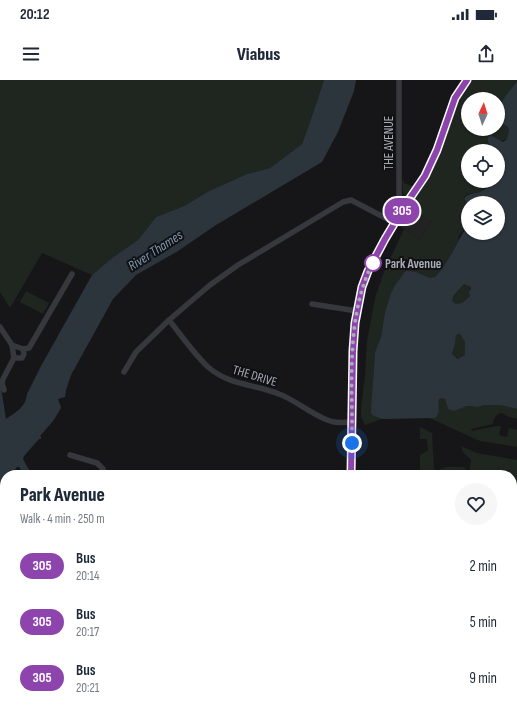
<!DOCTYPE html>
<html lang="en">
<head>
<meta charset="utf-8">
<style>
	body { margin:0; font-family:"Sofia Sans Condensed",sans-serif; background:#f6f6f7; color:#1f2937; height:100vh; display:flex; flex-direction:column; font-size:15px; white-space:nowrap }
	* { box-sizing:border-box; margin:0 }
	p { font-size:13px; color:#747a83 }
	.icon { flex:none; width:22px; height:22px; fill:none; stroke:currentColor; stroke-width:2; stroke-linecap:round; stroke-linejoin:round }
	.map { position:relative; flex:1; overflow:hidden }
	.drawer { position:absolute; left:0px; top:390px; width:517px; height:244px; display:flex; flex-direction:column; background:#fff; border-radius:16px 16px 0 0; box-shadow:0 1px 3px #0004 }
	.drawer>* { flex:none }
	.badge { padding:0 8px; border-radius:13px; font-size:14px; line-height:26px }
	.needle { width:26px; rotate:4deg }
	.controls { position:absolute; left:461px; top:12px; display:grid; gap:8px }
	.controls a { display:grid; place-items:center; width:44px; height:44px; border-radius:50%; background:#fff; box-shadow:0 1px 3px #0004; font-size:20px }
	.you { position:absolute; width:20px; height:20px; margin:-10px; border:3px solid #fff; border-radius:50%; background:#1a73e8; box-shadow:0 0 0 6px #1a73e833 }
	.map>.badge { position:absolute; translate:-50% -50%; box-shadow:0 0 0 2px #fff }
	.round { display:grid; place-items:center; flex:none; width:42px; height:42px; border-radius:21px; background:#f6f6f7 }
	.head { display:flex; align-items:center; justify-content:space-between; height:68px; padding:0 20px }
	h1 { font-size:19px; font-weight:800; line-height:30px }
	ul { padding:0; list-style:none }
	li { display:flex; align-items:center; gap:12px; height:56px; padding:0 20px }
	li div { flex:1 }
	li b { display:block; font-size:15px }
	li em { font-style:normal }
	li .badge { min-width:44px; font-weight:700; text-align:center }
	.status { display:flex; justify-content:space-between; align-items:center; height:28px; padding:0 20px; background:#fff; direction:ltr }
	.status svg { height:11px; fill:currentColor }
	header { display:flex; justify-content:space-between; align-items:center; height:52px; padding:0 20px; background:#fff; font-size:18px; font-weight:800 }
	.map>svg:first-child { display:block }
</style>
</head>
<body>
<div class="status"><b>20:12</b><svg viewBox="0 0 49 12"><path d="M0 12V9h3v3zM5 12V6h3v6zM10 12V3h3v9zM15 12V0h3v12zM26 1h20v11H26zM47 4h2v5h-2z"/></svg></div>
<header><svg class="icon" aria-label="menu" viewBox="0 0 24 24"><path d="M4 6h16M4 12h16M4 18h16"/></svg>Viabus<svg class="icon" aria-label="share" viewBox="0 0 24 24"><path d="M12 15V3M7 8l5-5 5 5M5 13v7h14v-7"/></svg></header>
<div class="map">
<svg width="517" height="634" viewBox="0 0 517 634">
	<rect width="100%" height="100%" fill="#161618"/>
	<g fill="#222225">
		<path d="M 405,126 L 431,142 L 420,159 L 395,143 Z"/>
		<path d="M 375,629 L 395,629 L 395,634 L 356,634 L 375,632 Z"/>
	</g>
	<g fill="#1e261f">
		<path d="M 0,0 L 324,0 L 309,45 L 302,64 L 270,88 L 247,94 L 209,111 L 184,126 L 156,137 L 138,160 L 112,178 L 92,195 L 42,173 L 10,228 L 0,212 Z"/>
		<path d="M 467,0 L 517,0 L 498,29 L 498,19 L 468,19 L 468,49 L 498,49 L 498,41 L 508,47 L 509,50 L 507,59 L 501,61 L 491,55 L 487,61 L 495,71 L 468,71 L 468,101 L 497,101 L 487,109 L 481,112 L 468,114 L 464,117 L 464,120 L 468,124 L 468,144 L 458,157 L 459,159 C 455,167 442,197 432,198 C 427,198 422,194 417,193 C 413,192 408,193 404,193 L 395,205 L 389,219 L 385,232 L 381,257 L 375,272 L 372,315 L 374,336 L 382,339 L 365,345 L 361,337 L 361,328 L 365,296 L 367,261 L 375,218 L 387,183 L 393,173 L 404,149 L 420,159 L 431,142 L 405,126 L 425,96 L 445,46 Z"/>
		<path d="M 498,74 C 507,85 506,89 498,100 Z"/>
		<path d="M 402,101 L 404,101 L 404,103 L 412,106 L 414,103 L 419,102 L 409,117 L 406,117 L 403,113 Z"/>
		<path d="M 464,204 L 471,207 L 470,216 L 462,223 L 456,224 L 452,221 L 452,216 Z"/>
		<path d="M 26,211 L 49,223 L 43,234 L 20,222 Z"/>
		<path d="M 460,254 L 465,262 L 465,275 L 459,279 L 452,274 L 455,264 L 456,255 Z"/>
		<path d="M 439,318 L 441,318 L 445,319 L 448,329 L 454,331 L 467,326 L 478,327 L 485,325 L 500,325 L 517,329 L 517,339 C 515,338 512,338 510,337 C 508,337 506,335 504,334 C 498,331 493,339 493,344 L 471,349 L 472,351 L 496,346 L 501,346 L 499,355 L 507,357 L 509,348 L 517,350 L 517,367 L 480,361 L 429,338 C 445,338 436,328 439,318 Z"/>
		<path d="M 420,347 L 432,353 L 434,389 L 438,391 C 444,385 455,388 464,387 L 467,391 L 469,392 L 470,388 L 471,380 L 463,372 L 461,366 L 477,373 L 517,380 L 517,439 L 512,437 L 512,395 L 456,395 L 453,392 L 447,393 L 443,395 L 420,395 L 420,375 L 428,370 L 427,359 L 420,359 Z"/>
		<path d="M 0,569 L 5,570 L 5,598 L 0,598 Z"/>
		<path d="M 0,609 L 5,609 L 5,629 L 56,629 L 57,634 L 0,634 Z"/>
		<path d="M 117,629 L 182,629 L 183,633 L 181,634 L 117,634 Z"/>
	</g>
	<g fill="#2c353c" fill-rule="evenodd">
		<path d="M 324,0 L 356,0 L 354,11 L 338,52 L 322,82 L 216,145 L 178,171 L 136,195 L 113,219 L 71,295 L 66,310 L 65,317 L 58,319 L 61,327 L 60,330 L 53,341 L 40,356 L 41,357 L 41,359 L 39,359 L 24,376 L 23,379 L 24,381 L 32,395 L 24,395 L 19,387 L 17,387 L 11,395 L 5,395 L 5,403 L 0,411 L 0,301 L 6,339 C 16,332 26,327 27,314 L 41,286 L 92,195 L 112,178 L 138,160 L 156,137 L 184,126 L 209,111 L 247,94 L 270,88 L 302,64 L 309,45 Z"/>
		<path d="M 517,1 L 517,329 L 500,325 L 485,325 L 478,327 L 467,326 L 454,331 L 448,329 L 445,319 L 441,318 L 439,319 C 437,325 442,333 435,338 L 382,339 L 374,336 L 371,333 L 372,315 L 375,272 L 381,257 L 385,232 L 391,213 L 395,205 L 404,193 L 406,191 L 409,191 L 416,192 L 430,198 L 435,197 C 450,182 456,162 468,145 L 468,153 L 498,153 L 498,123 L 468,123 L 468,124 L 464,119 C 467,113 474,114 480,112 C 489,109 507,95 505,85 C 504,81 501,78 498,74 L 498,71 L 495,71 C 491,66 483,59 491,55 L 503,62 L 507,59 L 509,50 L 508,47 L 498,41 L 498,29 L 505,17 ZM 464,204 L 471,207 L 471,209 L 469,212 L 470,216 L 462,223 L 456,224 L 452,221 L 453,216 ZM 460,254 L 465,262 L 465,275 L 458,279 L 452,274 L 455,264 L 456,255 Z"/>
		<path d="M 512,437 L 517,439 L 517,634 L 405,634 L 405,630 L 407,629 L 512,629 Z"/>
	</g>
	<g fill="none" stroke-linecap="round" stroke-linejoin="round">
		<g stroke="#37383d" stroke-width="5.5">
			<path d="M 399,0 L 399,116 L 406,124"/>
			<path d="M 312,224 L 357,231"/>
			<path d="M 169,240 C 181,255 194,274 208,287 C 230,306 255,304 279,314 C 296,320 317,339 334,342 C 339,343 346,342 352,342"/>
			<path d="M 0,247 L 12,265 L 23,269 L 29,268 L 72,194"/>
			<path d="M 14,278 L 22,278 L 24,274 L 23,269"/>
			<path d="M 124,292 L 136,272 L 169,240 L 210,205 L 238,185 L 343,122 L 351,120 L 395,143"/>
			<path d="M 4,310 L 2,303 L 3,299 L 14,278 L 12,265"/>
			<path d="M 70,375 L 97,383 L 103,389 L 104,395"/>
			<path d="M 0,463 L 5,457"/>
			<path d="M 0,487 L 5,488"/>
			<path d="M 0,602 L 5,602"/>
			<path d="M 254,629 L 254,634"/>
		</g>
		<g stroke="#53555c" stroke-width="7">
			<path d="M 351,395 L 353,271 L 355,243 L 362,207 L 369,191 L 385,159 L 406,124 L 425,96 L 437,70 L 455,18 L 467,0"/>
			<path d="M 341,629 L 342,634"/>
		</g>
	</g>
	<g fill="none" stroke-linecap="round" stroke-linejoin="round">
		<g stroke="#fff" stroke-width="9">
			<path id="line" d="M 351,395 L 353,271 L 355,243 L 362,207 L 368,191 L 385,159 L 406,124 L 425,96 L 437,70 L 455,18 L 467,0"/>
		</g>
		<use href="#line" stroke="#8e44ad" stroke-width="6"/>
		<path stroke="#a8adb8" stroke-width="4" stroke-dasharray="0 7.2" d="M 352,363 C 352,353 352,343 352,332 C 351,282 350,226 374,180 L 373,183"/>
	</g>
	<circle fill="#fff" stroke="#8e44ad" stroke-width="2" cx="373" cy="183" r="8"/>
	<g text-anchor="middle" stroke-width="4" stroke-linejoin="round" paint-order="stroke">
		<g font-size="13" fill="#a8adb8" stroke="#111113">
			<text transform="translate(388 63) rotate(-90)" y="5">THE AVENUE</text>
			<text transform="translate(255 295) rotate(17)" y="5">THE DRIVE</text>
		</g>
		<g font-size="13" font-weight="bold" fill="#a8adb8" stroke="#111113" text-anchor="start">
			<text x="385" y="188">Park Avenue</text>
		</g>
		<g font-size="14" font-style="italic" fill="#7f9bb3" stroke="#111113">
			<text transform="translate(155 170) rotate(-33)" y="5">River Thames</text>
		</g>
	</g>
</svg>
<div class="controls">
<a><svg class="needle" viewBox="-14 -14 28 28"><path d="M0-13l5 13h-10z" fill="#e53935"/><path d="M0 13l5-13h-10z" fill="#747a83"/></svg></a>
<a><svg class="icon" aria-label="locate" viewBox="0 0 24 24"><circle cx="12" cy="12" r="6"/><path d="M12 2v4M12 18v4M2 12h4M18 12h4"/></svg></a>
<a><svg class="icon" aria-label="layers" viewBox="0 0 24 24"><path d="M12 4l9 5-9 5-9-5zM3 14l9 5 9-5"/></svg></a>
</div>
<div class="you" style="left:352px;top:363px"></div>
<b class="badge" style="left:402px;top:131px;background:#8e44ad;color:#fff">305</b>
<section class="drawer">
<div class="head"><div><h1>Park Avenue</h1><p>Walk · 4 min · 250 m</p></div><a class="round"><svg class="icon" aria-label="heart" viewBox="0 0 24 24"><path d="M12 20l-8-8c-3-5 5-10 8-4 3-6 11-1 8 4z"/></svg></a></div>
<ul>
<li><span class="badge" style="background:#8e44ad;color:#fff">305</span><div><b>Bus</b><p>20:14</p></div><em>2 min</em></li>
<li><span class="badge" style="background:#8e44ad;color:#fff">305</span><div><b>Bus</b><p>20:17</p></div><em>5 min</em></li>
<li><span class="badge" style="background:#8e44ad;color:#fff">305</span><div><b>Bus</b><p>20:21</p></div><em>9 min</em></li>
</ul>
</section>
</div>
</body>
</html>
